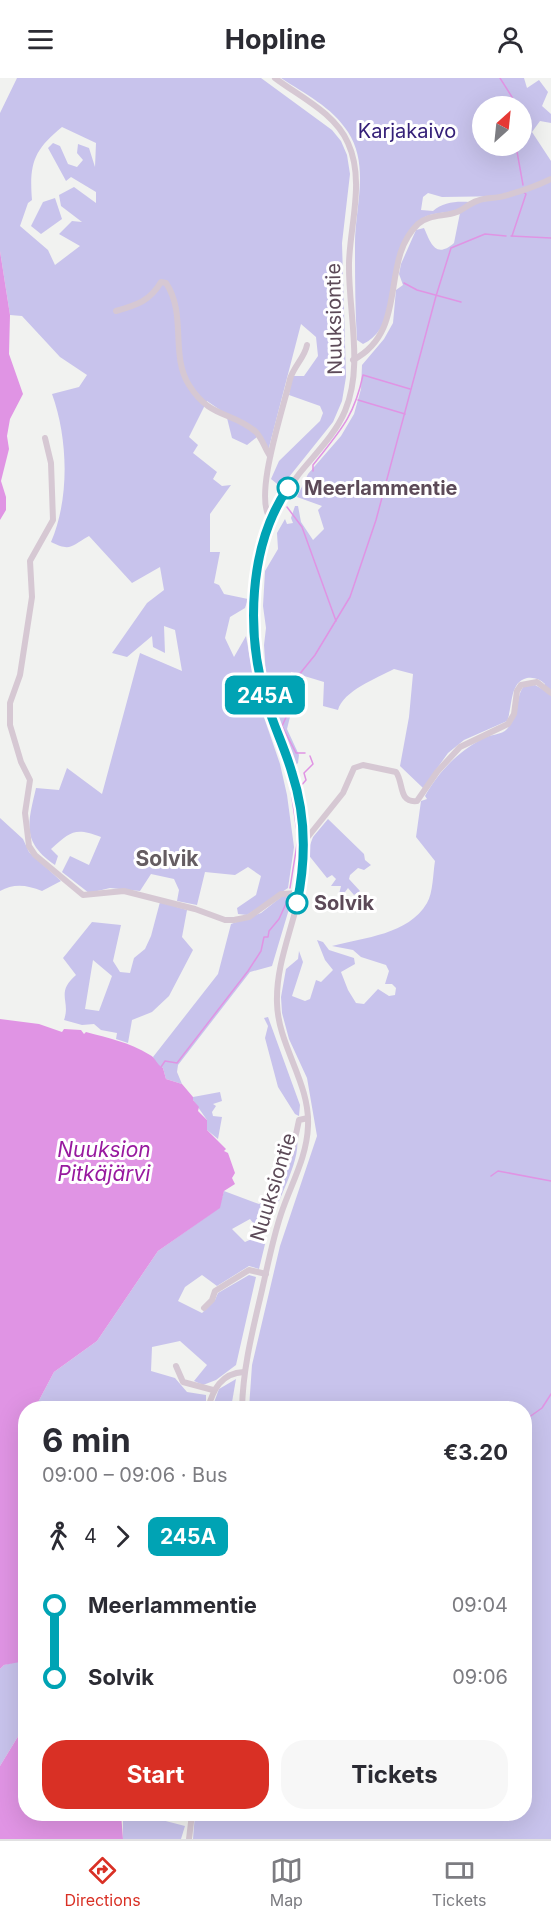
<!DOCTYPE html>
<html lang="en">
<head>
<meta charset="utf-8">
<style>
	body { margin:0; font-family:Inter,sans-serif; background:#f7f7f7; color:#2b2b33; height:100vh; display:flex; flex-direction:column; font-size:22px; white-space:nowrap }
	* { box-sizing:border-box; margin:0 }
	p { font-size:20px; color:#7c7c81 }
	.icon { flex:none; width:33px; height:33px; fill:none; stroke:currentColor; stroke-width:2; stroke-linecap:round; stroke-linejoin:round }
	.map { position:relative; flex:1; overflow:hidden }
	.side { position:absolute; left:18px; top:1323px; width:514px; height:420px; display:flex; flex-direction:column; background:#fff; border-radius:24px; box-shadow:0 6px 24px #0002 }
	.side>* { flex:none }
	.badge { padding:0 12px; border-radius:9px; font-size:21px; line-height:39px }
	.needle { width:39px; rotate:27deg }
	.fabs { position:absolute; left:472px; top:18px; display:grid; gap:12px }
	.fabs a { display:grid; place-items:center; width:60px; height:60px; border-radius:50%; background:#fff; box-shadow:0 6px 24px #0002; font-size:30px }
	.map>.badge { position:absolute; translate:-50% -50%; box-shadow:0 0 0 3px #fff }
	.legs { display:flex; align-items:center; gap:9px; height:66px; padding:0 24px; font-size:20px }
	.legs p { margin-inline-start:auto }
	.summary { display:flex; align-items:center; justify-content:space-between; height:102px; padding:0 24px }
	h1 { font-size:33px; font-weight:700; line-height:45px }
	.action { display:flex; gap:12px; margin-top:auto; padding:12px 24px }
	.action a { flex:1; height:69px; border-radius:24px; background:#d93025; color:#fff; font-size:24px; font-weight:700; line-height:69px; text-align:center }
	.action a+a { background:#f7f7f7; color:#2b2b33 }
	ul { padding:0 24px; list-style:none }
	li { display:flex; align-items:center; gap:21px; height:72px; font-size:22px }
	li i { display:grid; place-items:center; width:9px; height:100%; margin:0 8px; background:currentColor }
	li i::after { content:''; width:15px; height:15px; margin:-8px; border:4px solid; border-radius:50%; background:#fff }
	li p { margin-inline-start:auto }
	li:first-child i { background:linear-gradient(#0000 50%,currentColor 0) }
	li:last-child i { background:linear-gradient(currentColor 50%,#0000 0) }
	header { display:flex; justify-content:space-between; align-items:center; height:78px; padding:0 24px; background:#fff; font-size:27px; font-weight:700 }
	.menu { display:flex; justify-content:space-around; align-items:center; height:84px; border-top:2px solid #e1e1e2; background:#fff; font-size:16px; color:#7c7c81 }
	.menu a { display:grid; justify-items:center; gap:3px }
	.menu .on { color:#d93025 }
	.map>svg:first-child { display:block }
</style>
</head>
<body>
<header><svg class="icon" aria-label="menu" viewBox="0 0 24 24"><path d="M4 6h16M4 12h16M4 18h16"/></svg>Hopline<svg class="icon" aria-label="person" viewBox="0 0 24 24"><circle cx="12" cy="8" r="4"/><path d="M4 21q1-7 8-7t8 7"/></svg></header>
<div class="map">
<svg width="551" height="1761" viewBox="0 0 551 1761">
	<rect width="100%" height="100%" fill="#f1f2f0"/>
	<g fill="#c8c3ec" fill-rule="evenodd">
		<path d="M 17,0 L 261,0 L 332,52 L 341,63 L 347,77 L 350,96 L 342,165 L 346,299 L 342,323 L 333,344 L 281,409 L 271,401 L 279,383 L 320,343 L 323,335 L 320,328 L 289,317 L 292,298 L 304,298 L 318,278 L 316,259 L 301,246 L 267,377 L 257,359 L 247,367 L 232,360 L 226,336 L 207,323 L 189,359 L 198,367 L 193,375 L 217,394 L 213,401 L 222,408 L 231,407 L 210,436 L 210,474 L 220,474 L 214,505 L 219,507 L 224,516 L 248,521 L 245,530 L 230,539 L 225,560 L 234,579 L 246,558 L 257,619 L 280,686 L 287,717 L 294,769 L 288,810 L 247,837 L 238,836 L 237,830 L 256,817 L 261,798 L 248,789 L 235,797 L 205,794 L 197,827 L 177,823 L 179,812 L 174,801 L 151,796 L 140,813 L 110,810 L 89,815 L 62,794 L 70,778 L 89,787 L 101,759 C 75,749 71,753 51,771 L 58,778 L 55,787 C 21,764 28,745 36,710 L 59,712 L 67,690 L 102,716 L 140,575 L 182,593 L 175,552 L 164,548 L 165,575 L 153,569 L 152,558 L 127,579 L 112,575 L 147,525 L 164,512 L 160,489 L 132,505 L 89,458 C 71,468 71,474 51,464 C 70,420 68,360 52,316 L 79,309 L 87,297 L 60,279 L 22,238 L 10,237 L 0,173 L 0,35 ZM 62,49 L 96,65 L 95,89 L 89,70 L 78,66 L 77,75 L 83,82 L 77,89 L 68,86 L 60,68 L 53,65 L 48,70 L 66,103 L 71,99 L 96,114 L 96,125 L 74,109 L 59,117 L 61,128 L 82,144 L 72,143 L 59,156 L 80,168 L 55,187 L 48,172 L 20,148 L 28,125 L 32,122 C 29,85 34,72 62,49 Z"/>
		<path d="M 281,0 L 524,0 L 527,10 L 539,2 L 548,14 L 542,28 L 551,36 L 551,45 L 540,43 L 532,54 L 551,83 L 551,1761 L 193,1761 L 195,1736 L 525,1736 L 525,1330 L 249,1330 L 252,1287 L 280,1168 L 317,1058 L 307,1000 L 289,961 L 282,935 L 281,919 L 286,891 L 298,881 L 299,873 L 303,884 L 292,918 L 305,923 L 310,921 L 316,902 L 321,904 L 333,892 L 325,882 L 317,862 L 323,864 L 329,872 L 354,880 L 355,886 L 341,894 L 348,912 L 356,925 L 364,926 L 378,911 L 389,918 L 395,917 L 396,910 L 392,906 L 385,906 L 389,893 L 386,887 L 361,879 L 353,872 L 332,868 C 365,859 408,857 427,825 C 433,815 433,795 435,783 L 416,759 L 421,723 L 427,721 L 425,718 C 440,692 457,675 482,661 C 490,656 502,657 507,651 C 522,634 514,624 523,609 L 535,607 L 544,612 L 545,606 C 540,601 534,599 527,600 C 509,604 513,629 507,643 L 464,662 L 448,675 L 423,710 L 400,688 L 409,639 L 413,596 L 394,591 C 377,600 343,613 338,632 L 323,628 L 324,604 L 291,594 L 293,627 L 287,651 L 299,677 L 298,685 L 296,687 L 292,681 L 266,599 L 264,567 L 266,550 L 263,528 L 265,493 L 278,471 L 277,455 L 285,441 L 287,446 L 293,445 L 291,440 L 295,428 L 298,428 L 301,444 L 313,462 L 324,451 L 318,432 L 322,428 L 297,419 L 308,396 L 341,358 L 354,336 L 361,311 L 362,287 L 384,261 L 393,245 L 396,212 L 403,207 L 399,196 L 401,186 L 416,152 L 424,150 C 430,163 435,182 454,165 L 460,135 L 476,125 L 511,118 L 442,119 L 428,115 L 423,119 L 421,132 L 433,133 C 443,124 456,123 470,124 C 465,127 459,131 454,133 C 443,135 427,135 419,143 C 389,173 403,248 363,266 L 357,262 C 355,230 355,198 355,166 C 355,129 370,88 348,54 C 332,29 305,16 281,0 ZM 483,28 L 522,28 L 522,68 L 483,68 Z"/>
		<path d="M 55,120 L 62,141 L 41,156 L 31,148 L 43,124 Z"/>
		<path d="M 0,740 L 23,761 L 29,774 L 61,803 L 42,813 C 27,807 14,805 0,813 Z"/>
		<path d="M 328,741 L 364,776 L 365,782 L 371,787 L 364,792 L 358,790 L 350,797 L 349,801 L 360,813 L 354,817 L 348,810 L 345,814 L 347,829 L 338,820 L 341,808 L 331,808 L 336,801 L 332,797 L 327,800 L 307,775 L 313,759 Z"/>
		<path d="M 285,816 L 292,821 L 272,888 L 250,894 L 178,987 L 177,994 L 182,1006 L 166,1001 L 163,990 L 157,987 L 153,979 L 218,896 L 231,846 L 261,835 Z"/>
		<path d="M 160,824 L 187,832 L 182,859 L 193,872 L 169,918 L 152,934 L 132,942 L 128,965 L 116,961 L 117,955 L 101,952 L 94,946 L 82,947 L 64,942 C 71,923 55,915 76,897 L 63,880 L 92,844 L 121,847 L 113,883 L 120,894 L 130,895 L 134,880 L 145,871 L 151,858 ZM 93,882 L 112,898 L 99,933 L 85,931 Z"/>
		<path d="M 268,939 L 300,1027 L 299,1038 L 295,1036 L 278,1009 L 265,960 L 268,948 L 264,940 Z"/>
		<path d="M 220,1014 L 222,1023 L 213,1026 L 216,1028 L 212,1034 L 213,1038 L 222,1039 L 218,1061 L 207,1052 L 207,1042 L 193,1022 L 193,1019 Z"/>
		<path d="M 297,1061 C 301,1085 273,1129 267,1156 L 259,1153 L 250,1141 L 232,1151 L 245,1164 L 256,1159 L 266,1162 L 259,1191 L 249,1188 L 217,1208 L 202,1197 L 185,1209 L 178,1223 L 202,1235 L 215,1222 L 218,1215 L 249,1197 L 256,1199 L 236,1287 L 216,1302 L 203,1307 L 194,1303 L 207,1287 L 180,1263 L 152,1269 L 151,1293 L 175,1300 L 187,1314 L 206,1317 L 206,1330 L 35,1330 L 54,1294 L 97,1263 L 158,1173 L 219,1130 L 224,1113 L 259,1126 L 272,1119 L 275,1109 L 287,1093 Z"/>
		<path d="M 236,1301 L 231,1330 L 212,1330 L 219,1311 Z"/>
		<path d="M 22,1582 L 25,1583 L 25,1647 L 0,1688 L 0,1591 L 4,1587 Z"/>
		<path d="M 154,1740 L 185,1748 L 181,1761 L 123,1761 L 123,1743 Z"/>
	</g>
	<g fill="#e094e4">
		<path d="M 0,173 L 10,237 L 9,276 L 23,316 L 10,341 L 7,358 L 9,371 L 1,403 L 6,419 L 6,432 L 0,442 Z"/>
		<path d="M 0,941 L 39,946 L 62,954 L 64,951 L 81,952 L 84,956 L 86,954 C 108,960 129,964 150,977 C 156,980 156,986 163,990 L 166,1001 L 182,1006 L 193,1019 L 193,1022 L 199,1029 L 198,1033 L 207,1042 L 207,1052 L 226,1071 L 224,1073 L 228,1075 L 235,1095 L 232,1100 L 235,1106 L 224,1113 L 220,1130 L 158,1173 L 97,1263 L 54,1294 L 35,1330 L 26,1330 L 25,1349 L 20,1360 L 20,1371 L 26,1405 L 25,1583 L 4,1587 L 0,1591 Z"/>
		<path d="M 25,1647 L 26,1736 L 121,1736 L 123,1761 L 0,1761 L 0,1688 Z"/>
	</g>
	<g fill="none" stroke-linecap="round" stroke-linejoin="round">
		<g stroke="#e094e4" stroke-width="1.5">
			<path d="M 500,0 L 512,19 L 513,28"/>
			<path d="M 516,68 L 523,107"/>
			<path d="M 511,158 L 551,160"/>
			<path d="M 512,158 L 526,116 L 523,114"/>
			<path d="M 404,205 L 417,212 L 461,224"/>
			<path d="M 358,322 L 405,336"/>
			<path d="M 313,393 L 313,387 C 339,354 354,340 363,297 L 410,311"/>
			<path d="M 287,429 L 302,449 L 336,543"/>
			<path d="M 305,675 L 296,675 L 282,648 L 294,622 L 298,598 L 315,577 L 350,519 L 376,442 L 436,218 L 451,170 L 485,156 L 506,158"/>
			<path d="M 300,709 L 306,702 L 304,695 L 313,686 L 310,678"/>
			<path d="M 290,810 L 298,760 L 291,713"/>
			<path d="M 161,989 L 165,983 L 177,985 L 248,893 L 261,873 L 264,859 L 268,859 L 269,853 L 279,841 L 289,819"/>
			<path d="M 491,1098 L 498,1093 L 551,1103"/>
			<path d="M 525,1342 L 542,1330 L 551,1316"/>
		</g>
		<g stroke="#d6c8d3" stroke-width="6">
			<path d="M 116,233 C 137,227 150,223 161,204 L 166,205 C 187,236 170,277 189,307 C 210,341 232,333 256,354 C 262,360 265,371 270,378"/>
			<path d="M 353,282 C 410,252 379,183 418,146 C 429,136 444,139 457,134 C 464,131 470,125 477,123 C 485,119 495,121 504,118 C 519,114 537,108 551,101"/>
			<path d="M 45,360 L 51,385 L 53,442 L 30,483 L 32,519 L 20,597 L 10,625 L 10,647 L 21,684 L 30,702 L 25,735 L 29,768 L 35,777 L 83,817 L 124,813 L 195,831 L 225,842 L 234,842 L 249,839 L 281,816 L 299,815"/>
			<path d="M 271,441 C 252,421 284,329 290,301 C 294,288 305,279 307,267"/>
			<path d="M 303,765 L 343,715 L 354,690 L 363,687 L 396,694 C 404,705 398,725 417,723 L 437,694 L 460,669 L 508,646 L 514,636 L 517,613 L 521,607 L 537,604 L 551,615"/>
			<path d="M 273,1107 C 290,1087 294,1067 299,1042 L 308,1040"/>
			<path d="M 204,1230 L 212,1222 L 215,1213 L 249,1192 L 266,1196"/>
			<path d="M 176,1288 L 183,1304 L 213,1312"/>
			<path d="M 208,1330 C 213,1312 221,1295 244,1294"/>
			<path d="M 242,1330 C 243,1289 253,1251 262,1212 C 268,1186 273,1160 281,1136 C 291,1106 307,1079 308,1048 C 310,1004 278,968 277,925 C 276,893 287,864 295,834 C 303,800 306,764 300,728 C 296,698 282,670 272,641 C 259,605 253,567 255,529 C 257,480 269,435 299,396 C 315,376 335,357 345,333 C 364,288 348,233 349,185 C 350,147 365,102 348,65 C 335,35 300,19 275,0"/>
			<path d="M 189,1761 L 192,1736"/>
		</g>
	</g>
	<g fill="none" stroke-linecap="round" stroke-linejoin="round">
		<g stroke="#fff" stroke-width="14">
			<path id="line-1" d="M 288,410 C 248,468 246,556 266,622 C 273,647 285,670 292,695 C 306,737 306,782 297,825"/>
		</g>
		<use href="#line-1" stroke="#00a3b4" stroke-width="9"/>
	</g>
	<g fill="#fff" stroke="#00a3b4" stroke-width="3">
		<circle cx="288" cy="410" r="10"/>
		<circle cx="297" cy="825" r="10"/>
	</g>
	<g text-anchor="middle" stroke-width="6" stroke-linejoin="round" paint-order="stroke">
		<g font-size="20" fill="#352078" stroke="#fff">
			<text x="407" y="60">Karjakaivo</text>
		</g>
		<g font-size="20" fill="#5c4a58" stroke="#fff">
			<text transform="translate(334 241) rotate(-91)" y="7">Nuuksiontie</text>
			<text transform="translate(273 1109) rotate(-73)" y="7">Nuuksiontie</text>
		</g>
		<g font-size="20" font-weight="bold" fill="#5c4a58" stroke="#fff" text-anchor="start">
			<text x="304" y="417">Meerlammentie</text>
			<text x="314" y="832">Solvik</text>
		</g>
		<g font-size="21" font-weight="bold" fill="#655d62" stroke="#fff">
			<text x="167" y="788">Solvik</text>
		</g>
		<g font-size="21" font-style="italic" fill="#981a9f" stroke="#fff">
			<text x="104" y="1079">Nuuksion<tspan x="104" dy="24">Pitkäjärvi</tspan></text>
		</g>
	</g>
</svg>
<div class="fabs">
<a><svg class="needle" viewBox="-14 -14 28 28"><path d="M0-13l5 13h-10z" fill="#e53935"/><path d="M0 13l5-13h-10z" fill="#7c7c81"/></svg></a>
</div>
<b class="badge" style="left:265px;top:617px;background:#00a3b4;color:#fff">245A</b>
<section class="side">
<div class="summary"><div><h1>6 min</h1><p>09:00 – 09:06 · Bus</p></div><b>€3.20</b></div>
<div class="legs"><svg class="icon" aria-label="walk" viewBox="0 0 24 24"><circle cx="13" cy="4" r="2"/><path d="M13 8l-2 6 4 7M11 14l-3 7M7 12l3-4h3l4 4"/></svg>4<svg class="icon" aria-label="forward" viewBox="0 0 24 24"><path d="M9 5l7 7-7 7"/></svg><b class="badge" style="background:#00a3b4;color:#fff">245A</b></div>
<ul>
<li><i style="color:#00a3b4"></i><b>Meerlammentie</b><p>09:04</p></li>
<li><i style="color:#00a3b4"></i><b>Solvik</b><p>09:06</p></li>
</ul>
<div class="action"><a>Start</a><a>Tickets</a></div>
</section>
</div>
<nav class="menu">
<a class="on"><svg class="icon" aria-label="directions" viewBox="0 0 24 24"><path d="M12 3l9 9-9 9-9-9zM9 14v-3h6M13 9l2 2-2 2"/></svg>Directions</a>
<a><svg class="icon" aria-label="map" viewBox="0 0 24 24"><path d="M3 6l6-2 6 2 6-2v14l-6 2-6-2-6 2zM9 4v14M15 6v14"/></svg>Map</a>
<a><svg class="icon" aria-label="tickets" viewBox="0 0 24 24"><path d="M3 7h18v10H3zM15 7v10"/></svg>Tickets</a>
</nav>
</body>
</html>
